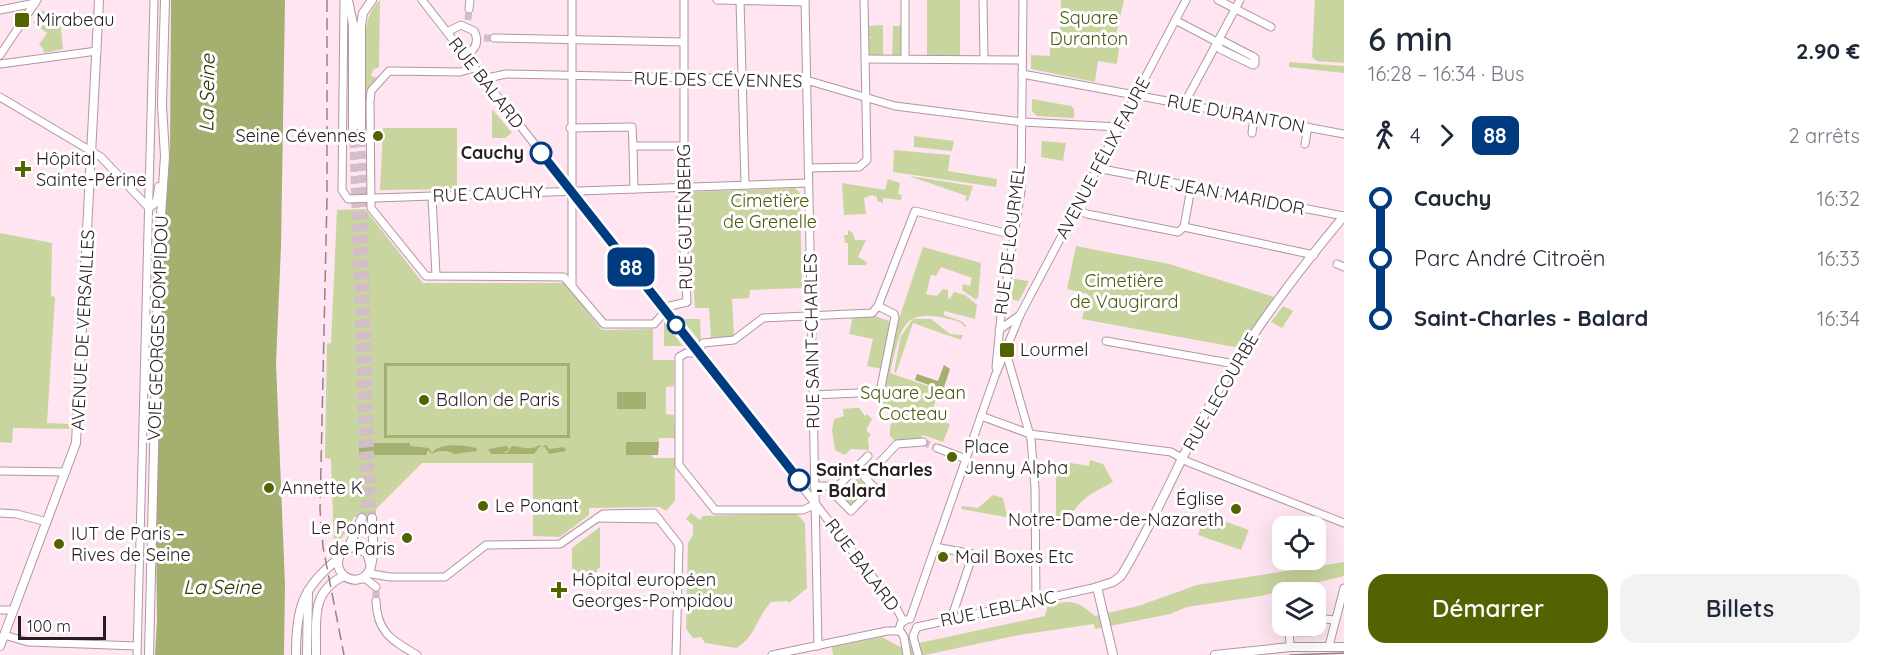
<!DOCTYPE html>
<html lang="fr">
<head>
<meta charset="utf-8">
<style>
	body { margin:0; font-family:Quicksand,sans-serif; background:#f2f2f3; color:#1f2937; height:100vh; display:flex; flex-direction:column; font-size:22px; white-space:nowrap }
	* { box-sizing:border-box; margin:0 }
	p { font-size:20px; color:#747a83 }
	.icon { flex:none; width:33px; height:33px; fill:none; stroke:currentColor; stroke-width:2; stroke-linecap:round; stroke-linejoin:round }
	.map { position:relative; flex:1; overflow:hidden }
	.details { display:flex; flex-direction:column; background:#fff; width:540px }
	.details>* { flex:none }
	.badge { padding:0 12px; border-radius:9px; font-size:21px; line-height:39px }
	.buttons { position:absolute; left:1272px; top:516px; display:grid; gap:12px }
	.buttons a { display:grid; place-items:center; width:54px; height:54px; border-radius:12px; background:#fff; box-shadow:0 6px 24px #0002; font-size:30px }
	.scale { position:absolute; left:18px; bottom:15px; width:88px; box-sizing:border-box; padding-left:6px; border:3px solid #281c22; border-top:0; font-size:16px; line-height:21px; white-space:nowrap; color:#281c22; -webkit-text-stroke:4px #fff; paint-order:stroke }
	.map>.badge { position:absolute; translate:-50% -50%; box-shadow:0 0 0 3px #fff }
	.legs { display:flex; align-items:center; gap:9px; height:66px; padding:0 24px; font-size:20px }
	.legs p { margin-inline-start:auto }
	.overview { display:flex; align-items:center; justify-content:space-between; height:102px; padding:0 24px }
	h1 { font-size:33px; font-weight:600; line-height:45px }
	.action { display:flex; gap:12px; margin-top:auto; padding:12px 24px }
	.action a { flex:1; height:69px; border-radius:18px; background:#556202; color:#fff; font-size:24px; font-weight:600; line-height:69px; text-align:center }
	.action a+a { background:#f2f2f3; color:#1f2937 }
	ul { padding:0 24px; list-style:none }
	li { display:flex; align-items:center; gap:21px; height:60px; font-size:22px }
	li i { display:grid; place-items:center; width:9px; height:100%; margin:0 8px; background:currentColor }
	li i::after { content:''; width:15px; height:15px; margin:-8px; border:4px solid; border-radius:50%; background:#fff }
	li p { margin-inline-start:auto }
	li:first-child i { background:linear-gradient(#0000 50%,currentColor 0) }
	li:last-child i { background:linear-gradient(currentColor 50%,#0000 0) }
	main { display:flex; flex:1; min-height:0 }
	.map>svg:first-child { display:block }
</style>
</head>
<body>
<main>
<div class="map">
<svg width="1344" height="655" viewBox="0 0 1344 655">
	<rect width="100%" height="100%" fill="#fee5f1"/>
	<g fill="#c9d59e">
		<path d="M 380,0 L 379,67 L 373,70 L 371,76 L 377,78 L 367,93 C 363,68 358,20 380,0 Z"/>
		<rect x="927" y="0" width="33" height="59"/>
		<path d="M 1061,0 L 1124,0 L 1115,39 L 1120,40 L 1117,64 L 1098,61 L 1095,82 L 1031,69 L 1031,55 L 1050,56 L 1050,31 L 1060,31 Z"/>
		<path d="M 1315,0 L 1344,0 L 1344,63 L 1317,61 L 1312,57 Z"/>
		<path d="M 42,10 L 52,18 L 60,18 L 63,49 L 44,53 L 43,48 L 39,45 L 47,33 L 33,23 Z"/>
		<path d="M 883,25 L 883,57 L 869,55 L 869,38 L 873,38 L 869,37 L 869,26 Z"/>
		<path d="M 893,26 L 902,26 L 902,57 L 892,57 Z"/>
		<path d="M 1289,62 L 1344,66 L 1344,73 L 1289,67 Z"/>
		<path d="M 1032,99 L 1071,106 L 1074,109 L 1074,118 L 1037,116 L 1032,111 Z"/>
		<path d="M 492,109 L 512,133 L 505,138 L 492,138 Z"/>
		<path d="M 383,128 L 457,128 L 457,189 L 380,190 Z"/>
		<path d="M 914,136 L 954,141 L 952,151 L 914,147 Z"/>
		<path d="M 1042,141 L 1066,143 L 1063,161 L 1041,157 Z"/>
		<path d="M 894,150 L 950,155 L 948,171 L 997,179 L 996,187 L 893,172 Z"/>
		<path d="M 909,176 L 973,186 L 968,201 L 965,200 L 967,196 Z"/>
		<path d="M 888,179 L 900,183 L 898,194 L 902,195 L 901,200 L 883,198 L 883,203 L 877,201 L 877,197 L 872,195 L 864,198 L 866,214 L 844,215 L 842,183 L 885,190 Z"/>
		<path d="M 795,188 L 800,193 L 802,288 L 750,290 L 749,298 L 732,299 L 734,336 L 711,338 L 709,308 L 695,308 L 690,237 L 695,236 L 686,205 L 687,192 Z"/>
		<path d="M 365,209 L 423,283 L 565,283 L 602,330 L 653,329 L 653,360 L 674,360 L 674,386 L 666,387 L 666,414 L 674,415 L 675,438 L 659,438 L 658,455 L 652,455 L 653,458 L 675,458 L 675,501 L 666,511 L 660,507 L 589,508 L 589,515 L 560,537 L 533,536 L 533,463 L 422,463 L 376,509 L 376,517 L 354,517 L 349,529 L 334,546 L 331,459 L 325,458 L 327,344 L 331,343 L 337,210 Z"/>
		<path d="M 848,230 L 853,233 L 855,240 L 866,240 L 858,257 L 867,262 L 866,265 L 848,265 L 848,243 L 845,243 L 844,235 L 848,235 Z"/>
		<path d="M 0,233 L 52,243 L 51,296 L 55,297 L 47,423 L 69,424 L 69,429 L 13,428 L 12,443 L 0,442 Z"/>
		<path d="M 1076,246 L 1169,264 L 1274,297 L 1240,348 L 1082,319 L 1088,294 L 1067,289 Z"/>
		<path d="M 923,247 L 981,263 L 978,298 L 975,299 L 962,290 L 963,284 L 970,286 L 972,278 L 941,267 L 936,276 L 931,275 L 926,294 L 937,296 L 943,289 L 948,290 L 948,298 L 950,299 L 954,292 L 965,295 L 977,305 L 975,319 L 944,311 L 944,315 L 961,321 L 967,326 L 965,327 L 960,322 C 902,305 902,323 890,373 L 939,390 L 930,418 L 950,424 L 943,442 L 923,435 L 919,440 L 898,443 L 890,436 L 890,426 L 893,422 L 890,419 L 889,409 L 883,403 L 884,392 L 897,325 Z"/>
		<path d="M 1014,279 L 1029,281 L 1019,301 L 1011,299 Z"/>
		<path d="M 1283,306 L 1293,311 L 1282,328 L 1271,322 Z"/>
		<path d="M 875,316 L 892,322 L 882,369 L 867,366 L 873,339 L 849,334 L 853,317 Z"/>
		<path d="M 682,319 L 700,319 L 701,343 Z"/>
		<path d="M 913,319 L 931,319 L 950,334 L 963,335 L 961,340 L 913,323 L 896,373 L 894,372 L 901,336 Z"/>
		<path d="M 664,322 L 683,346 L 664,346 Z"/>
		<path d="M 854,408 L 859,408 L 865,416 L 867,414 L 872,419 L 866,430 L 871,435 L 868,438 L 869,450 L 851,449 L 845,455 L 835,450 L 832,430 L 834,419 L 844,416 L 843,409 Z"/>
		<path d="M 1090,460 L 1103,464 L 1113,482 C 1095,492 1077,499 1070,519 L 1056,517 L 1056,464 L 1063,465 L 1064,462 L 1089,466 Z"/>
		<path d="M 860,475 L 860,480 L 869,489 L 852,506 L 841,495 Z"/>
		<path d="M 993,495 L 1003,498 L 1006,512 L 1011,518 L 961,509 L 962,506 L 978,508 Z"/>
		<path d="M 691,513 L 700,520 L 703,516 L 796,513 L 805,523 L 807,588 L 789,603 L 787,601 L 771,602 C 757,617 755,638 736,648 L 705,643 L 701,637 L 693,638 L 686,629 L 688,543 L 693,535 L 693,525 L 686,519 Z"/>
		<path d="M 1205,514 L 1249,530 L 1241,550 L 1198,535 Z"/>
		<path d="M 600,527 L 600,568 L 597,569 L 597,572 L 575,572 L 575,569 L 572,569 L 572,548 Z"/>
		<path d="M 1344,562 L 1344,576 L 1261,596 L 1187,607 L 1170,614 L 1095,629 L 1094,624 L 1019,635 L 925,655 L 833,655 L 832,647 L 882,637 L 900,647 L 1045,616 L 1048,605 C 1072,600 1076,600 1095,616 L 1138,606 L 1197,585 Z"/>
		<path d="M 1316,624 L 1326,626 L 1319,636 L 1296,637 L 1297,626 Z"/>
	</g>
	<g fill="#a3b06f" fill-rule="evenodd">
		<path d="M 171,0 L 285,0 L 281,246 L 276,363 L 285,585 L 284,655 L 155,655 L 157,620 L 156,526 L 163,250 L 170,154 Z"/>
		<path d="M 384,363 L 570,363 L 570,438 L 384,438 ZM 387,366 L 567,366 L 567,435 L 387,435 Z"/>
		<path d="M 944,365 L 950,369 L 943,390 L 915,380 L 917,374 L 938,381 Z"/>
		<rect x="617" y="392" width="29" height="17"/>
		<path d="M 626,442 L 659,442 L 658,455 L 626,455 Z"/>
		<path d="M 359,443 L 410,443 L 410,446 L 429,448 L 432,453 C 439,442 463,445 476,448 L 477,451 L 454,454 C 449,450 437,450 432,454 L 428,450 L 426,455 L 359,455 Z"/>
		<path d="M 539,445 L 541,447 L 546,445 L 549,449 L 564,447 L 566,451 L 549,454 L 545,447 L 539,447 L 534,454 L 491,454 L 488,449 L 507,446 L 509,449 L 504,453 L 507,453 L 512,446 C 520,447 533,451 539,445 Z"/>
	</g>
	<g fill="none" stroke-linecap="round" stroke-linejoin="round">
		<g stroke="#d3bdc8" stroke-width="7" stroke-dasharray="7 3.5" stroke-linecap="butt">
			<path d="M 468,20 L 469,9"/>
			<path d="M 484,38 L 494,38"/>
			<path d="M 923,442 L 937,448"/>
			<path d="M 376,591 L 376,601"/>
		</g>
		<g stroke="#d3bdc8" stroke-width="8" stroke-dasharray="8 4" stroke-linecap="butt">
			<path d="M 361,127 L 372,518"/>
			<path d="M 353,128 L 365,503 L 362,518"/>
		</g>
		<g stroke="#b395a3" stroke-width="9">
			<g id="minor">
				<path d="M 344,0 L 342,190 L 348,199 L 808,183"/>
				<path d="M 422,0 L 896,607 L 903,621"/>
				<path d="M 717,0 L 805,2"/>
				<path d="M 740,0 L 745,185"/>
				<path d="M 805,0 L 818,646"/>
				<path d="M 983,0 L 984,59"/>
				<path d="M 1218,0 L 1271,27"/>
				<path d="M 469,9 L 470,0"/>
				<path d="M 0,10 L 35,3"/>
				<path d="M 1175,20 L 1217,42"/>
				<path d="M 447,32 L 461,25 L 474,31 C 480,42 475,50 465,56"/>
				<path d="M 494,38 L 683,42"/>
				<path d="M 1217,42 L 1223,41 L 1252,56 L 1255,58 L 1255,64 L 1253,65 L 1220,49 Z"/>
				<path d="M 0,55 L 37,0"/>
				<path d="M 865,59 L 1022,60"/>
				<path d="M 905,59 L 905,0"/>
				<path d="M 0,64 L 97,51"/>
				<path d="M 474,68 L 460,72 L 389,71 L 371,91 L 370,102 L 371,208 L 426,276 L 564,277 L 604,324 L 654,324 L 670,306 L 687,302 L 681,195 L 684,183 L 684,0"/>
				<path d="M 1022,74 L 1344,134"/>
				<path d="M 483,79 L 506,74 L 806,80 L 895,106 L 1022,122 L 1119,127"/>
				<path d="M 0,97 L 101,157 L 149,208"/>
				<path d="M 1184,104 L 1240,0"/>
				<path d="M 570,128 L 632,127 L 633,146 L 683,146"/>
				<path d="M 1252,133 L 1254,117"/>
				<path d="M 1305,144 L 1308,127"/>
				<path d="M 633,146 L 634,189"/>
				<path d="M 808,168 L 859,167 L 867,160 L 864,0"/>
				<path d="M 1097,168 L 1344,216"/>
				<path d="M 432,197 L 436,275"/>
				<path d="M 1076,209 L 1087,214 L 1178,232 L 1184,227"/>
				<path d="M 1184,227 L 1314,255"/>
				<path d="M 1184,227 L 1191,188"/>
				<path d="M 1337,264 L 1344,267"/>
				<path d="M 572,284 L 572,0"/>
				<path d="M 999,330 L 1020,315"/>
				<path d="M 1106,341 L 1235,364"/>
				<path d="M 1005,349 L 1031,439 L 1035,488 L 1036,600"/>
				<path d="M 996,367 L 1001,316 L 1021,191 L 1023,0"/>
				<path d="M 813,395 L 880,392 L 895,317 L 894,314 L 878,306"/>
				<path d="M 981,416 L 1030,434 L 1171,452 L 1188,462 L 1344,523"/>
				<path d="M 937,448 L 966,459"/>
				<path d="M 0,471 L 66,472"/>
				<path d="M 814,486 L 833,486 L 840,493 L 837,497 L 851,511 L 874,487 L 865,478 L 897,444 L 923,442"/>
				<path d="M 836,488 L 868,456"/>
				<path d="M 816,504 L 803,510 L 715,510 L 679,465 L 679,357 L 686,353 L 698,353 L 703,343 L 734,340 L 763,318 L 872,313 L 878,306 L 915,211 L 1014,235"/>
				<path d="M 0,513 L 17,514 L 47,522"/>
				<path d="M 597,518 L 659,519"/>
				<path d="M 935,547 L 973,554 L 951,619"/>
				<path d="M 370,567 L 372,574 L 390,577 L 445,577 L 486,545 L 560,544 L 603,514 L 654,513 L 679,545 L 676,655"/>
				<path d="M 360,579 L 366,579 L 376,587"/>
				<path d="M 376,601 C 377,632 391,640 417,655"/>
				<path d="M 0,610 L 13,610"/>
				<path d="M 1316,618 L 1335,620"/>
				<path d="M 910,619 L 995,376 L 1020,315 L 1186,0"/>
				<path d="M 906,620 L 901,623 L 899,629 L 904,637 L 907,655"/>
				<path d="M 1289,626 L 1290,647"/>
				<path d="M 917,627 L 1097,587"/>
				<path d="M 917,627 L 913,636 L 918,655"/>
				<path d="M 4,635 L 28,642 L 137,646"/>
				<path d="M 1329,646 L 1344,588"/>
				<path d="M 137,655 L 154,0"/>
				<path d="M 772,655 L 887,631 L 899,631"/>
			</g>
		</g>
		<g stroke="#b395a3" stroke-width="10">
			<g id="major">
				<path d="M 348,0 L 353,24 L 353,128"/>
				<path d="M 361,127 L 361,25 L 363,13 L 372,0"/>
				<path d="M 149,208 L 157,201 L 159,187"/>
				<path d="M 348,548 L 362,518"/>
				<path d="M 370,563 L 367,553 L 353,547 L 343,551 C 326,571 357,592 369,571 C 376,557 372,533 372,518"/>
				<path d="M 0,646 L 76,443 L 99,0"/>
				<path d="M 149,655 L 159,246 L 165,156 L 162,105 L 165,0"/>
				<path d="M 296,655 C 296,610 301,588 338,559"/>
				<path d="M 307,655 L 308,591"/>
				<path d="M 316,655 C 317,623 309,592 344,576"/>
				<path d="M 1113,655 L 1097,587 L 1113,582 L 1121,576 C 1153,524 1176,467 1205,414 C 1243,343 1293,277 1344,216"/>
				<path d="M 1215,655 L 1290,647 L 1344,647"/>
			</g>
		</g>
		<use href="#minor" stroke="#fff" stroke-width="7"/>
		<use href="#major" stroke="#fff" stroke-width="8"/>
		<path stroke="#95828b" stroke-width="1.5" d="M 1290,655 L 1344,653"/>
		<path stroke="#95828b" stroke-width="1.5" stroke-dasharray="12 6" stroke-linecap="butt" d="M 327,0 L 327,198 L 320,509 L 323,547 L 344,655"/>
	</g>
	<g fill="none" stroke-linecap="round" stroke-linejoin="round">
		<g stroke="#fff" stroke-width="14">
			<path id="line-1" d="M 541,153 L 799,480"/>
		</g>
		<use href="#line-1" stroke="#003b80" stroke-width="9"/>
	</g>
	<g fill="#556202" stroke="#fff" stroke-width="2">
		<rect x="14" y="12" width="16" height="16" rx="3"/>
		<circle cx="378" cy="136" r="6"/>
		<path d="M20 160h6v6h6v6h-6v6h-6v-6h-6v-6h6z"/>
		<rect x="999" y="342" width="16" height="16" rx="3"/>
		<circle cx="424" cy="400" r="6"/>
		<circle cx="952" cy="457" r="6"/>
		<circle cx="269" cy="488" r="6"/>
		<circle cx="483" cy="506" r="6"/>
		<circle cx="1236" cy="509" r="6"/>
		<circle cx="407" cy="538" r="6"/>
		<circle cx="59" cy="544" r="6"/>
		<circle cx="943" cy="557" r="6"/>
		<path d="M556 581h6v6h6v6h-6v6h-6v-6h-6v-6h6z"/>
	</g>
	<g fill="#fff" stroke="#003b80" stroke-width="3">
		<circle cx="541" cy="153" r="10"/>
		<circle cx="676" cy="325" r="8"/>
		<circle cx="799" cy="480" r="10"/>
	</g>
	<g text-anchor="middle" stroke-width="6" stroke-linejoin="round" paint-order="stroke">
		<g font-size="18" fill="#4d580c" stroke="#fff">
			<text x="1089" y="24">Square<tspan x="1089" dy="21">Duranton</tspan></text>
			<text x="770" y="207">Cimetière<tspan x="770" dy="21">de Grenelle</tspan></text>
			<text x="1124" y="287">Cimetière<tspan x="1124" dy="21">de Vaugirard</tspan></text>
			<text x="913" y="399">Square Jean<tspan x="913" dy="21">Cocteau</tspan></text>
		</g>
		<g font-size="18" fill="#281c22" stroke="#fff" text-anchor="start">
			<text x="36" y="26">Mirabeau</text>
			<text x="366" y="142" text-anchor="end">Seine Cévennes</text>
			<text x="36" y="165">Hôpital<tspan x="36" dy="21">Sainte-Périne</tspan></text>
			<text x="1020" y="356">Lourmel</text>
			<text x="436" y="406">Ballon de Paris</text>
			<text x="964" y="453">Place<tspan x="964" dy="21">Jenny Alpha</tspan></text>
			<text x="281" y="494">Annette K</text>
			<text x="1224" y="505" text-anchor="end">Église<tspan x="1224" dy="21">Notre-Dame-de-Nazareth</tspan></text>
			<text x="495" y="512">Le Ponant</text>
			<text x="395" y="534" text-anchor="end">Le Ponant<tspan x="395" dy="21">de Paris</tspan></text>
			<text x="71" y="540">IUT de Paris –<tspan x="71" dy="21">Rives de Seine</tspan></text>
			<text x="955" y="563">Mail Boxes Etc</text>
			<text x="572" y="586">Hôpital européen<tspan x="572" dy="21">Georges-Pompidou</tspan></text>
		</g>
		<g font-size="18" fill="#281c22" stroke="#fff">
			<text transform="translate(718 80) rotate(1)" y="6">RUE DES CÉVENNES</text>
			<text transform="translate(486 83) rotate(52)" y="6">RUE BALARD</text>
			<text transform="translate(1236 114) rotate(11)" y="6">RUE DURANTON</text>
			<text transform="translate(1103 158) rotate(-62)" y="6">AVENUE FÉLIX FAURE</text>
			<text transform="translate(1220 193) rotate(11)" y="6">RUE JEAN MARIDOR</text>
			<text transform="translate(488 194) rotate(-2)" y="6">RUE CAUCHY</text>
			<text transform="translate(685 217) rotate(-91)" y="6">RUE GUTENBERG</text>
			<text transform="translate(1010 240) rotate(-83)" y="6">RUE DE LOURMEL</text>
			<text transform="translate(158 328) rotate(-88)" y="6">VOIE GEORGES POMPIDOU</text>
			<text transform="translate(83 330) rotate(-87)" y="6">AVENUE DE VERSAILLES</text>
			<text transform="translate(812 341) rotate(-91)" y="6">RUE SAINT-CHARLES</text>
			<text transform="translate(1221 392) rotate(-60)" y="6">RUE LECOURBE</text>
			<text transform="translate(862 565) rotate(53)" y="6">RUE BALARD</text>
			<text transform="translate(998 609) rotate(-12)" y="6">RUE LEBLANC</text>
		</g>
		<g font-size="18" font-weight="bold" fill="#281c22" stroke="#fff" text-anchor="end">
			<text x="524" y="159">Cauchy</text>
			<text x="816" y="476" text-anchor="start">Saint-Charles<tspan x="816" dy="21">- Balard</tspan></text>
		</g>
		<g font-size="20" font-style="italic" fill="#2f3703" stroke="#fff">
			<text transform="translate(207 93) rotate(-89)" y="7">La Seine</text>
			<text x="222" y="594">La Seine</text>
		</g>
	</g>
</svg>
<div class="buttons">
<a><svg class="icon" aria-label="locate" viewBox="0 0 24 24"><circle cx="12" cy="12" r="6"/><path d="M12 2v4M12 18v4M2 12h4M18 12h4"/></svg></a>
<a><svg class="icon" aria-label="layers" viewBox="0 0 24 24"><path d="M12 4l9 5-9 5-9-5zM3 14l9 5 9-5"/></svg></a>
</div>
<div class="scale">100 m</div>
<b class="badge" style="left:631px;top:267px;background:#003b80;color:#fff">88</b>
</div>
<section class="details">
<div class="overview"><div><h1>6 min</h1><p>16:28 – 16:34 · Bus</p></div><b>2.90 €</b></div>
<div class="legs"><svg class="icon" aria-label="walk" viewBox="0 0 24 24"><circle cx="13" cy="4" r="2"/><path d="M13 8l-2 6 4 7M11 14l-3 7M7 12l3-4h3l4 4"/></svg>4<svg class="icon" aria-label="forward" viewBox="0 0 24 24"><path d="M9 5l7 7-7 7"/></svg><b class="badge" style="background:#003b80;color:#fff">88</b><p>2 arrêts</p></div>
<ul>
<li><i style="color:#003b80"></i><b>Cauchy</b><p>16:32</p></li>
<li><i style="color:#003b80"></i><span>Parc André Citroën</span><p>16:33</p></li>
<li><i style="color:#003b80"></i><b>Saint-Charles - Balard</b><p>16:34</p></li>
</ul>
<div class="action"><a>Démarrer</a><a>Billets</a></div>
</section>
</main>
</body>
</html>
